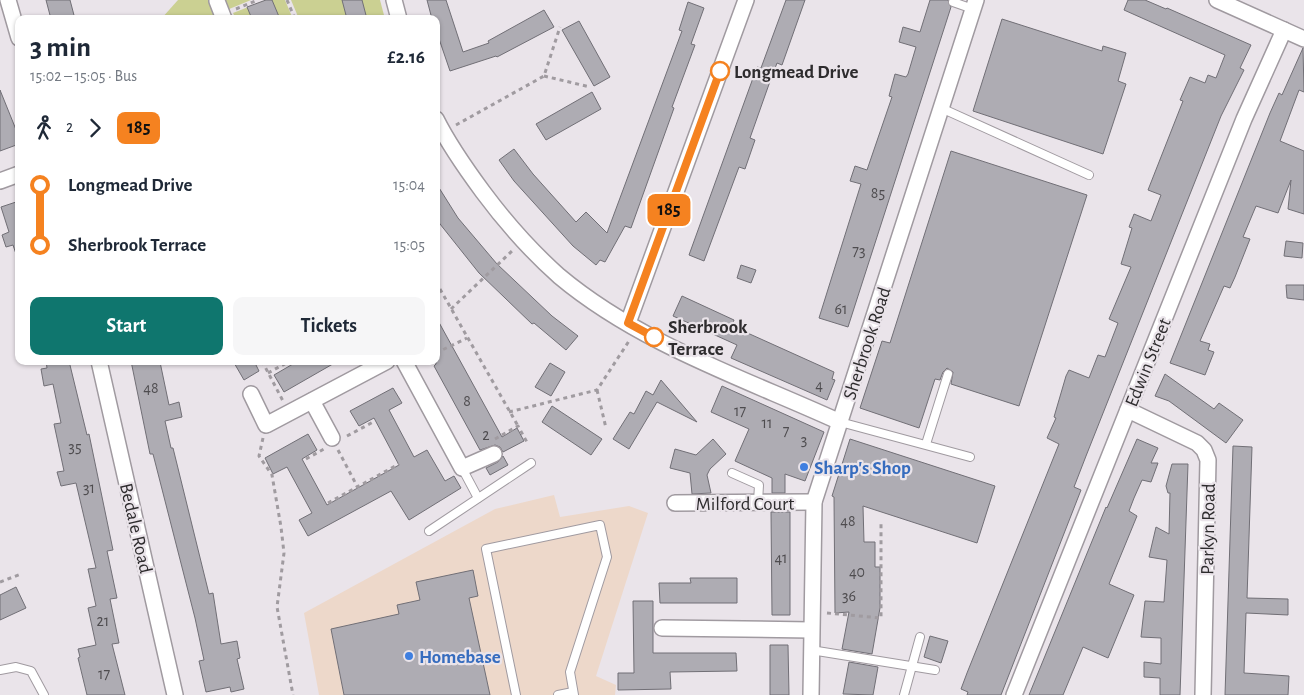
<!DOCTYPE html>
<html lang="en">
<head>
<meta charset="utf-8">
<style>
	body { margin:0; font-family:"Alegreya Sans",sans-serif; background:#f6f6f7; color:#1f2937; height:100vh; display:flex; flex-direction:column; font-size:19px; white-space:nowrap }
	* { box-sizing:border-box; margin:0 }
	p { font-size:16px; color:#747a83 }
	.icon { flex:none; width:28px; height:28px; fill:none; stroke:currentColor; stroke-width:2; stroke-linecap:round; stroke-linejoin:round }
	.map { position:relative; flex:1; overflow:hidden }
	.sheet { position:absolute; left:15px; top:15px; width:425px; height:350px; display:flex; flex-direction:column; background:#fff; border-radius:10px; box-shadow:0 1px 4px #0004 }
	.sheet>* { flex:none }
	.badge { padding:0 10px; border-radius:8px; font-size:18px; line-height:32px }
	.map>.badge { position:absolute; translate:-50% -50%; box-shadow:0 0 0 2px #fff }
	.legs { display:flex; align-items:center; gap:8px; height:55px; padding:0 15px; font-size:16px }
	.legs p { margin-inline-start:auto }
	.head { display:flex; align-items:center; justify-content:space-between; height:85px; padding:0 15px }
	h1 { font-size:28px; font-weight:700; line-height:38px }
	.action { display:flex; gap:10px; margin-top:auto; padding:10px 15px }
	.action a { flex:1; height:58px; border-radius:10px; background:#0f766e; color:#fff; font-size:20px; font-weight:700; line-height:58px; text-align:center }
	.action a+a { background:#f6f6f7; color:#1f2937 }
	ul { padding:0 15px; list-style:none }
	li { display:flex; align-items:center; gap:18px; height:60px; font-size:19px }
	li i { display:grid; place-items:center; width:8px; height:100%; margin:0 6px; background:currentColor }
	li i::after { content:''; width:12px; height:12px; margin:-6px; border:4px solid; border-radius:50%; background:#fff }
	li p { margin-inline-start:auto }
	li:first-child i { background:linear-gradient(#0000 50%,currentColor 0) }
	li:last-child i { background:linear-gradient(currentColor 50%,#0000 0) }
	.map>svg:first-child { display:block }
</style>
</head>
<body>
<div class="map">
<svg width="1304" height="695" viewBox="0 0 1304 695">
	<rect width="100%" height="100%" fill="#eae4ea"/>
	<path fill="#edd8ca" d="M 554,495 L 560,517 L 629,506 L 648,513 L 596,676 L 616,685 L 615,695 L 319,695 L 304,613 L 495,509 Z"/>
	<g fill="#cbd092">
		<path d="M 178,0 L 251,0 L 205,19 L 161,19 Z"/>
		<path d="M 266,0 L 285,0 L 293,19 L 236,19 L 233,13 Z"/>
		<path d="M 291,0 L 380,0 L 385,19 L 299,19 Z"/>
	</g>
	<g fill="#aeacb3" stroke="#716f76">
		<path d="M 46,0 L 70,0 L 75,19 L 51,19 Z"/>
		<path d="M 266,0 L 272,0 L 280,19 L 252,19 L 247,7 Z"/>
		<path d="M 342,0 L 362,0 L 367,19 L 347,19 Z"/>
		<path d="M 427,0 L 446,0 L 463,52 L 489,43 L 488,41 L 544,10 L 554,27 L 497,57 L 496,56 L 450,71 L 436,30 L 436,18 L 432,19 Z"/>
		<path d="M 786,0 L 805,0 L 782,65 L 777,63 L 768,87 L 750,138 L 755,140 L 745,169 L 739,167 L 704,261 L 689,255 L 757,67 L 761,68 Z"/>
		<path d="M 930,0 L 948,0 L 951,7 L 848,327 L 819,318 L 861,184 L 850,181 L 855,166 L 867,170 L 892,97 L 889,96 L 895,74 L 906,77 L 908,74 L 916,47 L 899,42 L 903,27 L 920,32 Z"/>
		<path d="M 1128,0 L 1145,0 L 1166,9 L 1167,8 L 1251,45 L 1240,68 L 1244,70 L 1221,116 L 1086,456 L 1074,487 L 1081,490 L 1001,695 L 967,695 L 968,692 L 961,689 L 967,673 L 1059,444 L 1047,438 L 1056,418 L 1054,417 L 1066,376 L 1069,370 L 1089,378 L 1098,355 L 1105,357 L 1118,323 L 1109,319 L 1131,267 L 1121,264 L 1132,228 L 1129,227 L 1134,214 L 1151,221 L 1161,195 L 1148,190 L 1183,101 L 1180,100 L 1190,77 L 1205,83 L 1208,75 L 1216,78 L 1225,55 L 1124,10 Z"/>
		<path d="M 688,2 L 704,8 L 691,44 L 695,45 L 672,107 L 674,108 L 631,228 L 625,226 L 605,262 L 600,260 L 596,265 L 573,246 L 514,181 L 499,160 L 514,149 L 533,174 L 576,222 L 586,212 L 607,233 L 682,31 L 679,30 Z"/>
		<path d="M 1002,19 L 1102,51 L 1103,46 L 1126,53 L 1118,81 L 1126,84 L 1103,154 L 973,111 Z"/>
		<path d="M 579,21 L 610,77 L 594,86 L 562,30 Z"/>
		<path d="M 1303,48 L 1304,92 L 1299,90 L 1280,141 L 1304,151 L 1304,214 L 1288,209 L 1291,180 L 1278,213 L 1256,206 L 1243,237 L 1250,239 L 1235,277 L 1230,288 L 1224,286 L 1200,341 L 1210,344 L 1208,350 L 1214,352 L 1205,375 L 1170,363 L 1270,113 L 1279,93 L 1282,95 Z"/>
		<path d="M 0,90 L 19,137 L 19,144 L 0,151 Z"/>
		<path d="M 592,92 L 601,109 L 546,140 L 536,124 Z"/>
		<path d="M 951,151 L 1087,195 L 1019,406 L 951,384 L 953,372 L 947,368 L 943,372 L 940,380 L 935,379 L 919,428 L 860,408 L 882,341 L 890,343 Z"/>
		<path d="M 436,183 L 458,218 L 497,264 L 552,316 L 578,336 L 566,350 L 534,323 L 532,324 L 479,273 L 440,224 L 436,218 Z"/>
		<path d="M 19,201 L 19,254 L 16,254 L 13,245 L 6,247 L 2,235 L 9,232 L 1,207 Z"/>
		<path d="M 1286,241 L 1303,243 L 1302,258 L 1284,256 Z"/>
		<path d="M 741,265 L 756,270 L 751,283 L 737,278 Z"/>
		<path d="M 1286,285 L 1304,285 L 1304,300 L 1287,298 Z"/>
		<path d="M 682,296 L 734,320 L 732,326 L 834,372 L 832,379 L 835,380 L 827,400 L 731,358 L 737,345 L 673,316 Z"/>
		<path d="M 436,317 L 502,437 L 517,428 L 524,441 L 503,452 L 500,447 L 495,445 L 480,450 L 434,366 L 436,364 Z"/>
		<path d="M 46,361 L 69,361 L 87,435 L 89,434 L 113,550 L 107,551 L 117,598 L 110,599 L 119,643 L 112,644 L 125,695 L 87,695 L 78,658 L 80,657 L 78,649 L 96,645 L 88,608 L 96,606 L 88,569 L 96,568 L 76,483 L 61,486 L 57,472 L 64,471 L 54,424 L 61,423 L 53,384 L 44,386 L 41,369 L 47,368 Z"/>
		<path d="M 131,361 L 150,361 L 151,364 L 160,362 L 169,405 L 179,402 L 182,417 L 165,421 L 171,448 L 173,448 L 209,594 L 213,593 L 221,644 L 237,641 L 240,658 L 237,659 L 244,689 L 231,692 L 230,687 L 206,692 L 199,661 L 204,660 L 195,618 L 153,454 L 150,454 Z"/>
		<path d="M 233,361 L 254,361 L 259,371 L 244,380 Z"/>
		<path d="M 298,361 L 338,361 L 284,392 L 274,375 Z"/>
		<path d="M 550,363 L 565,372 L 551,396 L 535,387 Z"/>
		<path d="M 1165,374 L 1214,409 L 1219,403 L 1243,420 L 1226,443 L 1169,401 L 1155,396 Z"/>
		<path d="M 661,380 L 697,422 L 657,402 L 629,449 L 613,439 L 630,412 L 634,414 L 646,391 L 653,395 Z"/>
		<path d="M 722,386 L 824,432 L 805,481 L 785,474 L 785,493 L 772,493 L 772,478 L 735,461 L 749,429 L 711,412 Z"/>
		<path d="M 393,388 L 402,403 L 389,410 L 414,457 L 427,450 L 445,481 L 454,476 L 461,488 L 409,520 L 391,491 L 308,536 L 299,520 L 312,513 L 287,467 L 273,474 L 265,458 L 308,434 L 317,450 L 302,459 L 327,505 L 399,465 L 374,418 L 359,426 L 350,411 Z"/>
		<path d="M 552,406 L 602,439 L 591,455 L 542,422 Z"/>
		<path d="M 713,439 L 726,454 L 710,469 L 707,475 L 711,493 L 692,494 L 690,473 L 670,468 L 675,449 L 696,455 Z"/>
		<path d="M 850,439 L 995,486 L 977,543 L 863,506 L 864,542 L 875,542 L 875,567 L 880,567 L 880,608 L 872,654 L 842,649 L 849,612 L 835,613 L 834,497 L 832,496 Z"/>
		<path d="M 1137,439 L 1158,448 L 1151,463 L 1158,463 L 1151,482 L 1142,480 L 1134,498 L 1129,511 L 1137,516 L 1109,584 L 1134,595 L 1108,658 L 1083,647 L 1063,695 L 1029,695 L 1106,507 L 1107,508 Z"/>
		<path d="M 1233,446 L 1252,447 L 1247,598 L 1288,599 L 1288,615 L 1246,613 L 1244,673 L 1289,676 L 1288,695 L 1225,695 Z"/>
		<path d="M 503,456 L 508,465 L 490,475 L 486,468 L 498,462 Z"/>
		<path d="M 1172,464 L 1188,464 L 1180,695 L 1160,695 L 1160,678 L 1144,677 L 1144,662 L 1161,664 L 1161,638 L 1141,637 L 1145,601 L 1164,602 L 1167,560 L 1149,557 L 1156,527 L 1169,534 L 1170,493 L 1168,493 L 1166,486 Z"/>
		<path d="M 771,512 L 790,512 L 790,615 L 772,615 Z"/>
		<path d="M 473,570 L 478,596 L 469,598 L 490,695 L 344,695 L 331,629 L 399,614 L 397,605 L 420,600 L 416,582 Z"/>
		<path d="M 690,578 L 737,578 L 737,603 L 660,603 L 659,583 L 691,583 Z"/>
		<path d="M 16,587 L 26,608 L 0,620 L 0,595 Z"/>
		<path d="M 633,601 L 653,601 L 653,653 L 736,653 L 737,671 L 670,672 L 671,689 L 618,690 L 618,673 L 634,673 Z"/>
		<path d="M 930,636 L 948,641 L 941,663 L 924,657 Z"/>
		<path d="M 770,645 L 788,645 L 789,695 L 770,695 Z"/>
		<path d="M 849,662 L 878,667 L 873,695 L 843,694 Z"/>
	</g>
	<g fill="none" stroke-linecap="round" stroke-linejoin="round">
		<g stroke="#a09aa0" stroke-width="10">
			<g id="lane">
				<path d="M 953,2 L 973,9"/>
				<path d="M 941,108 L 1089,175"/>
				<path d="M 840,422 L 970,457"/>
				<path d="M 926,444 L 948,374"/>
				<path d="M 462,468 L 478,498"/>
				<path d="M 732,473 L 759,485 L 758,502"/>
				<path d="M 429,531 L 531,463"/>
				<path d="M 811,650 L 935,670"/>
				<path d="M 0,670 L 16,667 L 31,671 L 44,695"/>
				<path d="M 516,695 L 486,549 L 600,525 L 607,557 L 570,672 L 574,695"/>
				<path d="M 558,695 L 573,692"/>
				<path d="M 904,695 L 920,637"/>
			</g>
		</g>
		<g stroke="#a09aa0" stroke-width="18">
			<g id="street">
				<path d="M 8,0 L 19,38"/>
				<path d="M 394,0 L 399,19"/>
				<path d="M 1217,0 L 1304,39"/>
				<path d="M 217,1 L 224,19"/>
				<path d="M 436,119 C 449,145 466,169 483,192 C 506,223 531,251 559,276 C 640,344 746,379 840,422"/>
				<path d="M 0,181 L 19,174"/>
				<path d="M 628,323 L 746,0"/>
				<path d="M 99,361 L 175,695"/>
				<path d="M 404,361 L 462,468 L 494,454"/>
				<path d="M 251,394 L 266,425 L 387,361"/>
				<path d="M 312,401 L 332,438"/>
				<path d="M 1128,410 L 1197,443 L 1204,450 L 1208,460 L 1203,695"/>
				<path d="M 675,503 L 814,502"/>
				<path d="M 662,628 L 811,630"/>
				<path d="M 811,695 L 814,502 L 976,0"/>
				<path d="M 1014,695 L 1244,119 L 1284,30"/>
			</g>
		</g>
		<g stroke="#a09ba0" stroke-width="3" stroke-dasharray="4 4" stroke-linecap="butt">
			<path d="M 287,0 L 295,19"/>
			<path d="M 236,9 L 258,0"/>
			<path d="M 544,76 L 590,87"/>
			<path d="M 456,125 L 544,76 L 560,27"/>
			<path d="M 436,282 L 518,426"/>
			<path d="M 451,309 L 512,251"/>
			<path d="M 436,353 L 467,338"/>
			<path d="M 262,361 L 283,401"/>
			<path d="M 268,373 L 290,361"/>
			<path d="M 597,390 L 606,428"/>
			<path d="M 509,412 L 597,390 L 629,341"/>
			<path d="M 347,436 L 375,421"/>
			<path d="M 263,438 L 259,456 L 272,475 L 281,527 L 284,553 L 277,607 L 293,695"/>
			<path d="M 495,439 L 518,426 L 528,444"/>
			<path d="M 338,450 L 357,486"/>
			<path d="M 306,459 L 324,449"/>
			<path d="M 328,503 L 399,464"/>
			<path d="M 0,582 L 21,574"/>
			<path d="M 827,613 L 881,618 L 881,524"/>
		</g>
		<use href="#lane" stroke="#fff" stroke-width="8"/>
		<use href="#street" stroke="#fff" stroke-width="15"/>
	</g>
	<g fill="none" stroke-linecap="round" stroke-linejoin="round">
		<g stroke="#fff" stroke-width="11">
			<path id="line-1" d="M 654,337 L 628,323 L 720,71"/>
		</g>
		<use href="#line-1" stroke="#f58220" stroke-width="8"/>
	</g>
	<g fill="#fff" stroke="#f58220" stroke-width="2.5">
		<circle cx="720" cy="71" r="9"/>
		<circle cx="654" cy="337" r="9"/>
	</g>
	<g fill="#3f7fe0" stroke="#eae4ea" stroke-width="2">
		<circle cx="804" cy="467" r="5"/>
		<circle cx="409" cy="656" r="5"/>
	</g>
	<g text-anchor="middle" stroke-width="4.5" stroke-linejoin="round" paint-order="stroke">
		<g font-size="16" fill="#4e4c4f">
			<text x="878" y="198">85</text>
			<text x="859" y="256">73</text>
			<text x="841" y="314">61</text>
			<text x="819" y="390">4</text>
			<text x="151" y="393">48</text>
			<text x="467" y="406">8</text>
			<text x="740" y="416">17</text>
			<text x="767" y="428">11</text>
			<text x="786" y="436">7</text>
			<text x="486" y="440">2</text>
			<text x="804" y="445">3</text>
			<text x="75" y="452">35</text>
			<text x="89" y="493">31</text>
			<text x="848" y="526">48</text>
			<text x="781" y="563">41</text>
			<text x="857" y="577">40</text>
			<text x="849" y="601">36</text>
			<text x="103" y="626">21</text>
			<text x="104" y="679">17</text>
		</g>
		<g font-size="19" font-weight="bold" fill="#2e2c2e" stroke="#eae4ea" text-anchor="start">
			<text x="734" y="78">Longmead Drive</text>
			<text x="668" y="333">Sherbrook<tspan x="668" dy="22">Terrace</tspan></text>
		</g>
		<g font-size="19" fill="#2e2c2e" stroke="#eae4ea">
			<text transform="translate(866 343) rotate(-72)" y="7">Sherbrook Road</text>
			<text transform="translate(1147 362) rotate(-68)" y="7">Edwin Street</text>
			<text x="745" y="510">Milford Court</text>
			<text transform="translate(137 528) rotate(77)" y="7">Bedale Road</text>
			<text transform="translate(1207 529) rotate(-89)" y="7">Parkyn Road</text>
		</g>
		<g font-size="19" font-weight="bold" fill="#366cbe" stroke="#eae4ea" text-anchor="start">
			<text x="814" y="474">Sharp's Shop</text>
			<text x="419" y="663">Homebase</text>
		</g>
	</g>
</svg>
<b class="badge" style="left:669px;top:210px;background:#f58220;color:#111">185</b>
<section class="sheet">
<div class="head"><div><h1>3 min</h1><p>15:02 – 15:05 · Bus</p></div><b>£2.16</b></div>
<div class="legs"><svg class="icon" aria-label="walk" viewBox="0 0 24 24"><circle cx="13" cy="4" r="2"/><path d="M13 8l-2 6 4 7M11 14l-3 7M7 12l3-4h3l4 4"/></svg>2<svg class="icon" aria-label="forward" viewBox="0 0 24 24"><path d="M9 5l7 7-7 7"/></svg><b class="badge" style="background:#f58220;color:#111">185</b></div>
<ul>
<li><i style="color:#f58220"></i><b>Longmead Drive</b><p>15:04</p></li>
<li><i style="color:#f58220"></i><b>Sherbrook Terrace</b><p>15:05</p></li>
</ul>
<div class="action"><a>Start</a><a>Tickets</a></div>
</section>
</div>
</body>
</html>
